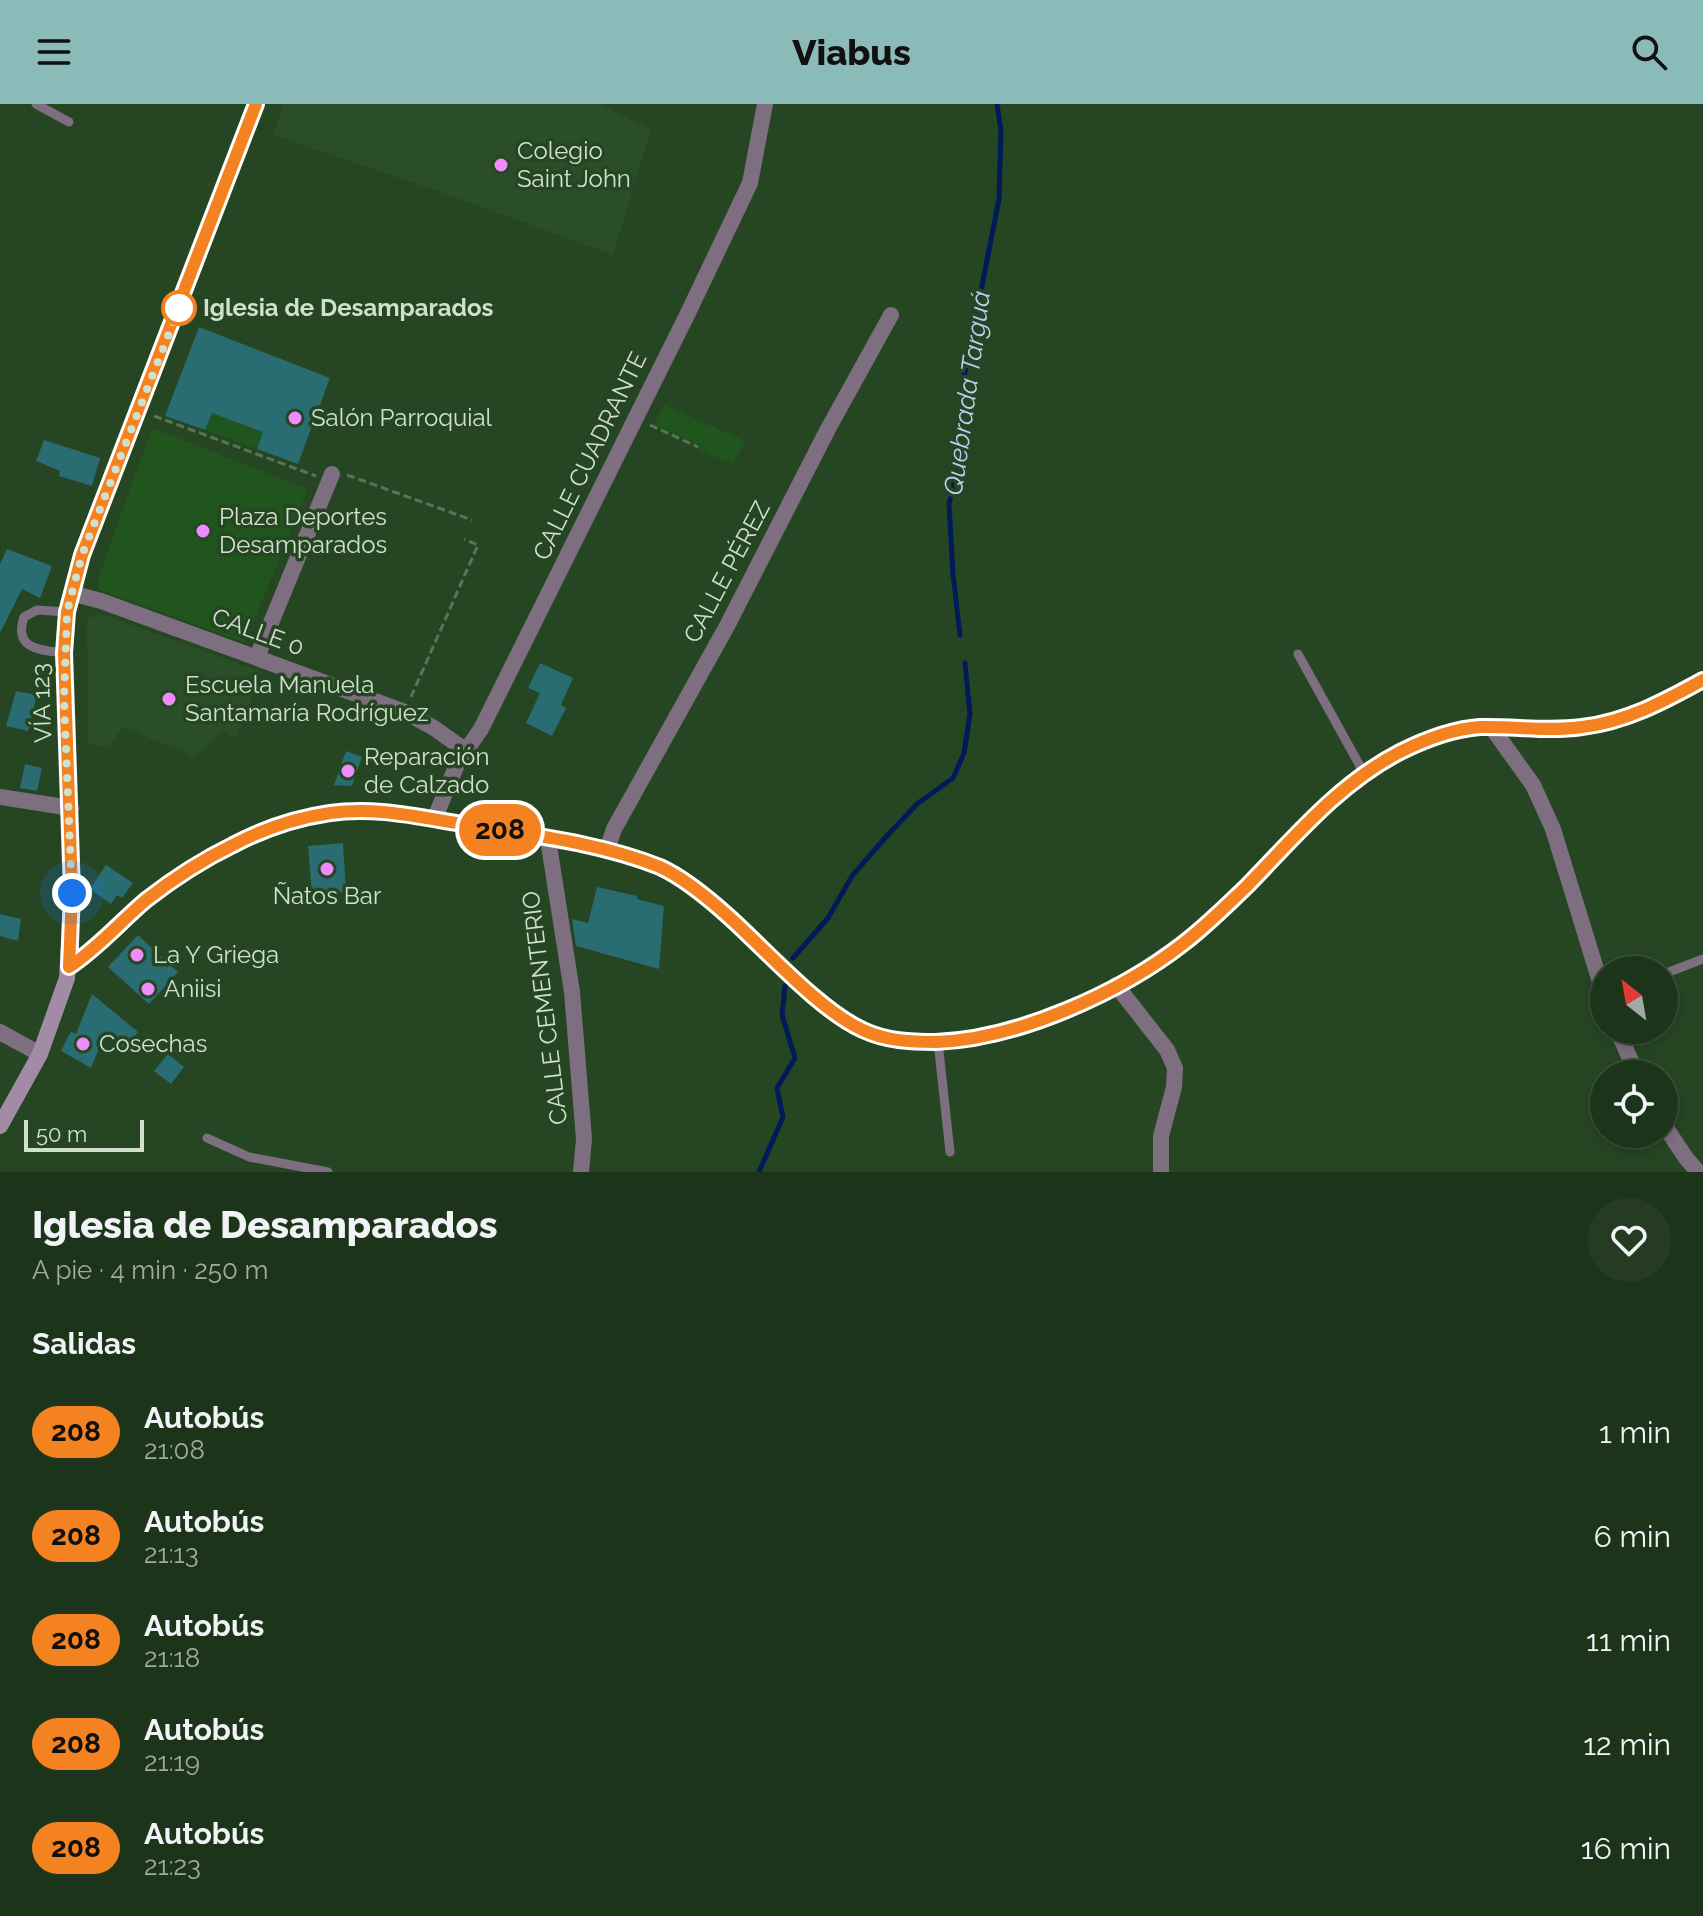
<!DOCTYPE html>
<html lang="es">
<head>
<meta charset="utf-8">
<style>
	body { margin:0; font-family:Raleway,sans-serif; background:#253c23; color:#f1f3f6; height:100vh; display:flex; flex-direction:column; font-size:30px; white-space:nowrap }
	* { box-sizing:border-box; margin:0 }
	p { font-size:26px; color:#a0aaa2 }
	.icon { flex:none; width:44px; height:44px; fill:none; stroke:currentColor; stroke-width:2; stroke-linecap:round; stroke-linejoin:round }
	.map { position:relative; height:1068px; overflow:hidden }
	.sheet { display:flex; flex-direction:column; background:#1c341a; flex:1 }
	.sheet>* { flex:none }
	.badge { padding:0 16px; border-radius:26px; font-size:28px; line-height:52px }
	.needle { width:52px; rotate:329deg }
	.fabs { position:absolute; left:1590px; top:852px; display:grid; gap:16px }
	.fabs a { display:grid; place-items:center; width:88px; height:88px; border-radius:50%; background:#1c341a; box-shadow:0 4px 12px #0003,0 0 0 2px #3a4f39; font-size:40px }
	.scale { position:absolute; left:24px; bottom:20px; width:120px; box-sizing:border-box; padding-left:8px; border:4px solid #cfe1cd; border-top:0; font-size:22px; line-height:28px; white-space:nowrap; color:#cfe1cd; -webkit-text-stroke:6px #264523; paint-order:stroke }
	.you { position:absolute; width:40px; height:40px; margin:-20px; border:6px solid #fff; border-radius:50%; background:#1a73e8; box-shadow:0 0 0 12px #1a73e833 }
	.map>.badge { position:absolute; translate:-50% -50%; box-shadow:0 0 0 4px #fff }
	h2 { padding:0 32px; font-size:30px; line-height:72px }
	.round { display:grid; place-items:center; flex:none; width:84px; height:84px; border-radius:42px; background:#253c23 }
	.head { display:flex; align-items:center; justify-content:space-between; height:136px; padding:0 32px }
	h1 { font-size:38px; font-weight:800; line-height:60px }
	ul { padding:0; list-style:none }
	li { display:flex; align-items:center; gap:24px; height:104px; padding:0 32px }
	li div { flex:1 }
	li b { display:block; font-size:30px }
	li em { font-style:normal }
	li .badge { min-width:88px; font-weight:700; text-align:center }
	header { display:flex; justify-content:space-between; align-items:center; height:104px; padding:0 32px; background:#8bbbb9; color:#111; font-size:36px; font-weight:800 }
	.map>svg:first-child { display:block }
</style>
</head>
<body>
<header><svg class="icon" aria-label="menu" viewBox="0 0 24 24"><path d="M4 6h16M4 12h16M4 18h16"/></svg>Viabus<svg class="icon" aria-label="search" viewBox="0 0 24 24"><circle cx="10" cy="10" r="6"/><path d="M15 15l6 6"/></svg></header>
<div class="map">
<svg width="1703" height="1068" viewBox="0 0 1703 1068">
	<rect width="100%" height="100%" fill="#264523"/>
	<g fill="#2a4f28">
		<path d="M 284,0 L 598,0 L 651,25 L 613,151 L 452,92 L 273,31 Z"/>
		<path d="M 101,510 L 262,568 L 236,634 L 221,627 L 195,653 L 124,623 L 108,642 L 88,640 L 87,515 Z"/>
	</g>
	<g fill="#20561e">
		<path d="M 664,301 L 745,337 L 733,360 L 697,345 L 698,341 L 654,321 Z"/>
		<path d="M 279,302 L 257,345 L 205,326 L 212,309 Z"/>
		<path d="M 152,324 L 308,385 L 245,539 L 98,485 L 100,469 Z"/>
	</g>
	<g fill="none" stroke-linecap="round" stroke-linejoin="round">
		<g stroke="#011b58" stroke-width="5">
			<path d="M 960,531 L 953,470 L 949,400 L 958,363 L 963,279 L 999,95 L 1001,27 L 997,0"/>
			<path d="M 793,854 L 828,814 L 852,772 L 885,734 L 917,700 L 953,674 L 964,649 L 970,610 L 965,559"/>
			<path d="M 759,1068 L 783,1013 L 777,984 L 795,954 L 782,911 L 785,882"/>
		</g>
	</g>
	<g fill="#296c71">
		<path d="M 199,223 L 330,274 L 298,360 L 257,345 L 263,328 L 212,309 L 205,326 L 165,312 Z"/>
		<path d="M 44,336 L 100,354 L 92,382 L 59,372 L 60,367 L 36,357 Z"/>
		<path d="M 7,445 L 52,462 L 40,494 L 22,485 L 0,529 L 0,460 Z"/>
		<path d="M 540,559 L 573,574 L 561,601 L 566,604 L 552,632 L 526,619 L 540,589 L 528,584 Z"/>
		<path d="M 16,587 L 37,591 L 28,627 L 6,622 Z"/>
		<path d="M 346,647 L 362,653 L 352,682 L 334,681 Z"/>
		<path d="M 25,660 L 42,664 L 37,687 L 20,684 Z"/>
		<path d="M 343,739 L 346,788 L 312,790 L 308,742 Z"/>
		<path d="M 106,761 L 133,779 L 122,794 L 117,791 L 111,800 L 90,785 Z"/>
		<path d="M 597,783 L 637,792 L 637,795 L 664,802 L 659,865 L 576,842 L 572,815 L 588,819 Z"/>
		<path d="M 0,810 L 21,815 L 18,837 L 0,832 Z"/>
		<path d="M 138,831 L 178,868 L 149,900 L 108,863 Z"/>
		<path d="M 92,890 L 138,928 L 123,946 L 105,930 L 91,964 L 61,947 L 71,927 L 76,930 Z"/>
		<path d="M 168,950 L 184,963 L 171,980 L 154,967 Z"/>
	</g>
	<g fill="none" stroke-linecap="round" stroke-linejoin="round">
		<g stroke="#597457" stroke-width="3" stroke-dasharray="8 4" stroke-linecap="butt">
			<path d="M 154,312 L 316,372"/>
			<path d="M 650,321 L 698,343"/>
			<path d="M 347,371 L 472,416"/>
			<path d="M 411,593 L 478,441 L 464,435"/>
		</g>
		<g stroke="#7e6f80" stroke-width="9">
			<path d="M 36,0 L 69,18"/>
			<path d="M 64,549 C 40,546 13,545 24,513 L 37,506 L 67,508"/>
			<path d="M 1298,550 L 1365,671"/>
			<path d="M 1664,870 L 1703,855"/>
			<path d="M 938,938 L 950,1048"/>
			<path d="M 207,1034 L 249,1053 L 328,1068"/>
		</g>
		<g stroke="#7e6f80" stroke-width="16">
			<path d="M 71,489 L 101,497 L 405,608 L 434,624 L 465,646"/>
			<path d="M 257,553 L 332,370"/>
			<path d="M 1492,624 L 1533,681 L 1553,725 L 1604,891"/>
			<path d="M 0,693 L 71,704"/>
			<path d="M 434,716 L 458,658 L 481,625 L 688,209 L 750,79 L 765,0"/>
			<path d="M 548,735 L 572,888 L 584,1035 L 581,1068"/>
			<path d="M 607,746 L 614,725 L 727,522 L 828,325 L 891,211"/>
			<path d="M 69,863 C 98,844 120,818 146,796 C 173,775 202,756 233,740 C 263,725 297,714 330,709 C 377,702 423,714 469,721 C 532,731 600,739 660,763 C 684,774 708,794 728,812 C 765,845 820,907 863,926 C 886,937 911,938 936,938 C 1051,934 1167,862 1246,783 C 1294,734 1338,681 1400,648 C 1424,636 1453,625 1480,623 C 1514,622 1548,628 1582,623 C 1626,618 1665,597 1703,576"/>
			<path d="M 1116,881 L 1167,946 L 1175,964 L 1174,983 L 1161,1032 L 1161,1068"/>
			<path d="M 1617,926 L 1637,970"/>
			<path d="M 0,928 L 40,950"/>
			<path d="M 1664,1021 L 1686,1054 L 1698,1068"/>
		</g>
		<path stroke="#a28ca5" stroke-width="16" d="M 0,1022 L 40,950 L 67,874 L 72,789 L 64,549 L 67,508 L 82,451 L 256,0"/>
	</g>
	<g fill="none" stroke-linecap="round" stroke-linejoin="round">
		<g stroke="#fff" stroke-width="18">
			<path id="line" d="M 256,0 L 82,451 L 67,508 L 64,549 L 72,789 L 69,863 C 98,844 120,818 146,796 C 173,775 202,756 233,741 C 263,725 296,714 330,709 C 376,702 423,714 469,721 C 532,731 600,739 660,763 C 684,774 708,794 728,812 C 765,845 820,907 863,926 C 886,937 911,938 936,938 C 1017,935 1120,889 1184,839 C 1206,822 1226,802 1246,783 C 1294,734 1338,680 1400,648 C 1424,636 1452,625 1480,623 C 1514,622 1548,628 1582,623 C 1626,618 1665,597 1703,576"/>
		</g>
		<use href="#line" stroke="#f58220" stroke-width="12"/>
		<path stroke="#cfe1cd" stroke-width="8" stroke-dasharray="0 14.4" d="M 72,789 L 64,595 L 67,508 L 82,451 L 179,204"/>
	</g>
	<g fill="#ed8cfa" stroke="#264523" stroke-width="3">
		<circle cx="501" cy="61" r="8"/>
		<circle cx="295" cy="314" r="8"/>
		<circle cx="203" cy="427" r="8"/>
		<circle cx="169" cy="595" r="8"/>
		<circle cx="348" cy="667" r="8"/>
		<circle cx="327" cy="765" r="8"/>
		<circle cx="137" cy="851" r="8"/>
		<circle cx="148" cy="885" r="8"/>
		<circle cx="83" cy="940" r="8"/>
	</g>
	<circle fill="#fff" stroke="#f58220" stroke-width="4" cx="179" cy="204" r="16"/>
	<g text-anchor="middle" stroke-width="7" stroke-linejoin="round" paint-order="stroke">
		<g font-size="24" fill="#cfe1cd" stroke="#264523" text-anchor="start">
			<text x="517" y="55">Colegio<tspan x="517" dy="28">Saint John</tspan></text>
			<text x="311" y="322">Salón Parroquial</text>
			<text x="219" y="421">Plaza Deportes<tspan x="219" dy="28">Desamparados</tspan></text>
			<text x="185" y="589">Escuela Manuela<tspan x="185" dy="28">Santamaría Rodríguez</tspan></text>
			<text x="364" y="661">Reparación<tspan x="364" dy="28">de Calzado</tspan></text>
			<text x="327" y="800" text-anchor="middle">Ñatos Bar</text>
			<text x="153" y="859">La Y Griega</text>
			<text x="164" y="893">Aniisi</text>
			<text x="99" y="948">Cosechas</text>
		</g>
		<g font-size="24" font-weight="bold" fill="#cfe1cd" stroke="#264523" text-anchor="start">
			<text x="203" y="212">Iglesia de Desamparados</text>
		</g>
		<g font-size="24" fill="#cfe1cd" stroke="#264523">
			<text transform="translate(590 352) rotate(-64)" y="8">CALLE CUADRANTE</text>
			<text transform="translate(727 468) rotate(-62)" y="8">CALLE PÉREZ</text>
			<text transform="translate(258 528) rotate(20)" y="8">CALLE 0</text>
			<text transform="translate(42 599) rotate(-92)" y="8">VÍA 123</text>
			<text transform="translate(545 904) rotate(-97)" y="8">CALLE CEMENTERIO</text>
		</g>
		<g font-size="26" font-style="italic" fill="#bbd0f7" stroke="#264523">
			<text transform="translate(967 289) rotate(-82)" y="9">Quebrada Targuá</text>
		</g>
	</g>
</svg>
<div class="fabs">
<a><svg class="needle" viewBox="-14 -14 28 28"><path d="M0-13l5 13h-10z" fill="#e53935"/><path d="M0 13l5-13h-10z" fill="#a0aaa2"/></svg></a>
<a><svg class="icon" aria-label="locate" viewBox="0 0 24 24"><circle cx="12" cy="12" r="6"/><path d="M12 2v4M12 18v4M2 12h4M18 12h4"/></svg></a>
</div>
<div class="scale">50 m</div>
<div class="you" style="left:72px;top:789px"></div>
<b class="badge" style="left:500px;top:726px;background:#f58220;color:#111">208</b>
</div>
<section class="sheet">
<div class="head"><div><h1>Iglesia de Desamparados</h1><p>A pie · 4 min · 250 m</p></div><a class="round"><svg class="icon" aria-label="heart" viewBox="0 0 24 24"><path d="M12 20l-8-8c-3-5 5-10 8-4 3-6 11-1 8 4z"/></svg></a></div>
<h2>Salidas</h2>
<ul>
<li><span class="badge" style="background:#f58220;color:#111">208</span><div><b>Autobús</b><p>21:08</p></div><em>1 min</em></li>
<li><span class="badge" style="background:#f58220;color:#111">208</span><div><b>Autobús</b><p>21:13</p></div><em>6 min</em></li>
<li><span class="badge" style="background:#f58220;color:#111">208</span><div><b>Autobús</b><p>21:18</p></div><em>11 min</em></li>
<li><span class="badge" style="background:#f58220;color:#111">208</span><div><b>Autobús</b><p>21:19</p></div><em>12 min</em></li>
<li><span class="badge" style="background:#f58220;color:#111">208</span><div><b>Autobús</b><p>21:23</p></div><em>16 min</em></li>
</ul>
</section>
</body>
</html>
